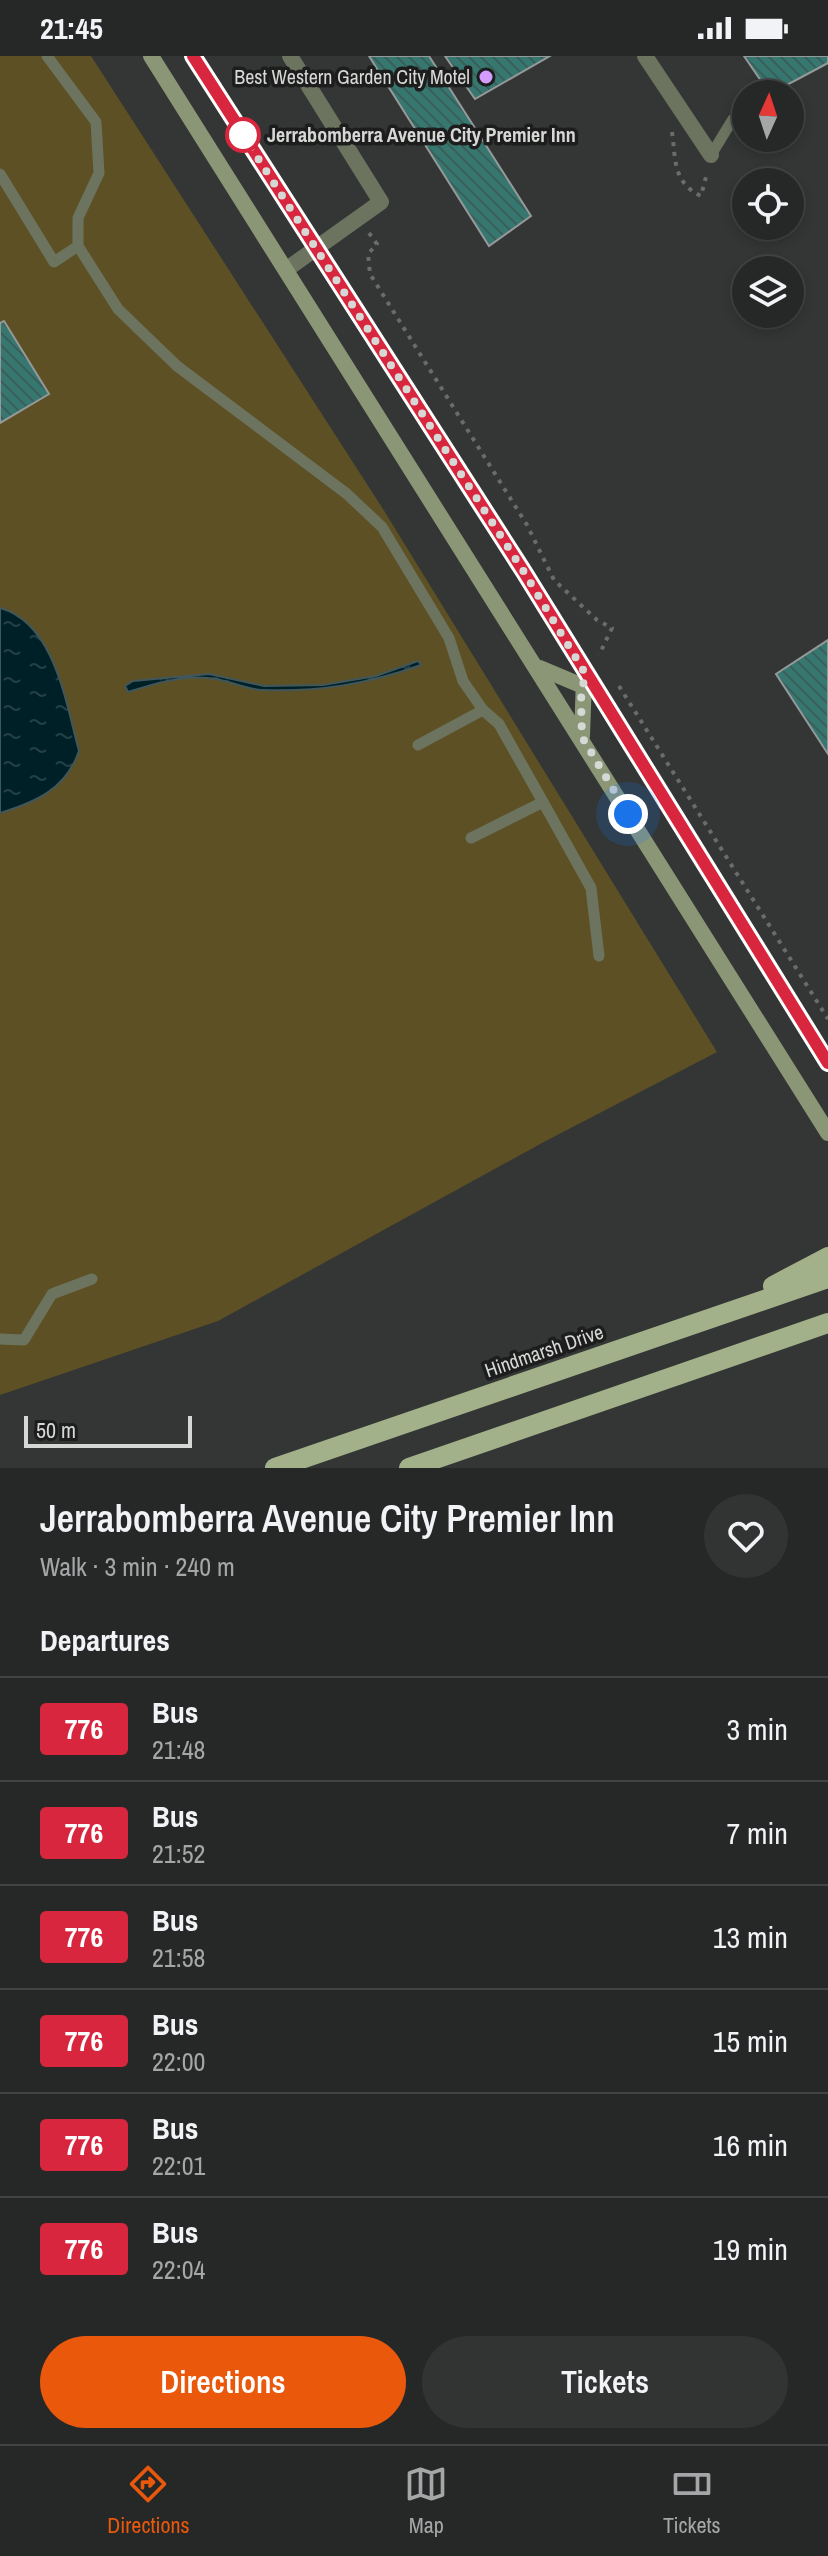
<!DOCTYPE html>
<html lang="en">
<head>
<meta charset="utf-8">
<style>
	body { margin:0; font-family:"Archivo Narrow",sans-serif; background:#323433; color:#f1f3f6; height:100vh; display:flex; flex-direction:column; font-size:30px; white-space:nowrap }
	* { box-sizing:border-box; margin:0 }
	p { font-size:26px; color:#a4a6a7 }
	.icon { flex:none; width:44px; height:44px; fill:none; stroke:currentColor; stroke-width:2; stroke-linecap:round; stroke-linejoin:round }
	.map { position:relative; height:1412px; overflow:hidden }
	.side { display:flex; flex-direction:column; background:#262827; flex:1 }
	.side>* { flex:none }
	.badge { padding:0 16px; border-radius:6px; font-size:28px; line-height:52px }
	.needle { width:52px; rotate:3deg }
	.tools { position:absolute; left:732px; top:24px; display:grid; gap:16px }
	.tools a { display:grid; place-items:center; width:72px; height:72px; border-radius:50%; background:#262827; box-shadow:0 4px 12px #0003,0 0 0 2px #424444; font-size:40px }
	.scale { position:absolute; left:24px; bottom:20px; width:168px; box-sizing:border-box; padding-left:8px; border:4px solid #d6d8d6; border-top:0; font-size:22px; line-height:28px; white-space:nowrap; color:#d6d8d6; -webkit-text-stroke:6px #1c1d1c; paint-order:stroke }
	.you { position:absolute; width:40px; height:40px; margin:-20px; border:6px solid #fff; border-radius:50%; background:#1a73e8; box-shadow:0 0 0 12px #1a73e833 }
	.map>.badge { position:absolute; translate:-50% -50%; box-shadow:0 0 0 4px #fff }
	h2 { padding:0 40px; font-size:30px; line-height:72px }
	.round { display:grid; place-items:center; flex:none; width:84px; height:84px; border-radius:42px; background:#323433 }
	.summary { display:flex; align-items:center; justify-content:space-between; height:136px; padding:0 40px }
	h1 { font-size:38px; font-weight:600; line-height:60px }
	.primary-button { display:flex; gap:16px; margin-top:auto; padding:16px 40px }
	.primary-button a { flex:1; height:92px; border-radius:48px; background:#ea580c; color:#fff; font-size:32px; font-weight:600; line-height:92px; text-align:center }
	.primary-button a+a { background:#323433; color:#f1f3f6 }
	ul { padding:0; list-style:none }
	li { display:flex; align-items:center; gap:24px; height:104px; padding:0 40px; border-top:2px solid #424444 }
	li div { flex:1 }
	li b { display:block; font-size:30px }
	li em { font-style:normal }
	li .badge { min-width:88px; font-weight:700; text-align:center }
	.status { display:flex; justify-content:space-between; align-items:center; height:56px; padding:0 40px; background:#262827; direction:ltr }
	.status svg { height:22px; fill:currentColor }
	.dock { display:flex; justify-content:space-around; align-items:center; height:112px; border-top:2px solid #424444; background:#262827; font-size:22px; color:#a4a6a7 }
	.dock a { display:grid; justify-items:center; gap:4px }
	.dock .current { color:#ea580c }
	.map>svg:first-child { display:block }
</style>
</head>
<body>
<div class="status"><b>21:45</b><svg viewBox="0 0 49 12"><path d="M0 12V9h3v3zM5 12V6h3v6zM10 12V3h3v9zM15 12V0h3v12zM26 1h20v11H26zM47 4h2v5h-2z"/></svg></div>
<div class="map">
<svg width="828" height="1412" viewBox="0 0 828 1412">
	<defs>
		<pattern id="water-ripples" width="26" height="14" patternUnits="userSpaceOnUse" patternTransform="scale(2)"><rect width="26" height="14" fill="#002027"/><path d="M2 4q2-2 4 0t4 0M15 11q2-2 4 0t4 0" fill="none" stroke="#244046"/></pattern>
		<pattern id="building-back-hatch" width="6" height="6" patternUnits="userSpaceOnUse" patternTransform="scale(2)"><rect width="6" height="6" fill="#367770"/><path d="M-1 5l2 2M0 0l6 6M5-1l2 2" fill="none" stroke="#3a5f5a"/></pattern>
	</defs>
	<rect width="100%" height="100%" fill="#333634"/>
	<path fill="#5d5024" d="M 0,0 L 91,0 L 383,453 L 717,996 L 542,1087 L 218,1265 L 0,1339 Z"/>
	<g fill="url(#water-ripples)" stroke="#40575c" stroke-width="2">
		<path d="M 0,552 C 55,567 66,648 79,695 C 66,733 36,746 0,757 Z"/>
		<path d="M 418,605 L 421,609 C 368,628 319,636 262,634 C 244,633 226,623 208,622 C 182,619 153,628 128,636 L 125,630 L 133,625 L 209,618 L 264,630 L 323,629 L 376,620 Z"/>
	</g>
	<g fill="url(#building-back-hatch)" stroke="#959999" stroke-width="2">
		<path d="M 369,0 L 429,0 L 531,160 L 489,190 Z"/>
		<path d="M 445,0 L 550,0 L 475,43 Z"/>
		<path d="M 744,0 L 828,0 L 828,7 L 770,38 Z"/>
		<path d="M 4,265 L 49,338 L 0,367 L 0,267 Z"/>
		<path d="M 828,584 L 828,698 L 776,618 Z"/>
	</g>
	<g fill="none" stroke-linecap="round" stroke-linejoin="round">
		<g stroke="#6a6c6a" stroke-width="4" stroke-dasharray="4 6" stroke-linecap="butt">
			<path d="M 672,76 C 676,103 672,126 701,140 L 707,117"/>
			<path d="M 369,177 L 377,188 L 368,198 L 370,218 L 527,469 L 554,524 L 597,564 L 612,572 L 599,599"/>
			<path d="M 619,630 L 828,963"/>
		</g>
		<g stroke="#6c7460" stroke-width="11">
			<path d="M 47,0 L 96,66 L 99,117 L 78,162 L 78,190 L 118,253 L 177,310 L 347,438 L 382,471 L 449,582 L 463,625 L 483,654 L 499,668 L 543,746 L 471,782"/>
			<path d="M 711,99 L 733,63"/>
			<path d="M 0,118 L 54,206 L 78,190"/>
			<path d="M 418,689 L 483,654"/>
			<path d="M 543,746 L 591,832 L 599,900"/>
			<path d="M 0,1283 L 24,1284 L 52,1238 L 92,1223"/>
		</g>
		<g stroke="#6c7460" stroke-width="16">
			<path d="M 645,0 L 711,99"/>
			<path d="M 287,213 L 381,146 L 290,0"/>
		</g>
		<g stroke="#8b9677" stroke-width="16">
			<path d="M 151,0 L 828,1077"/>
			<path d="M 193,0 L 524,516 L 828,1007"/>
			<path d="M 540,612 L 597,636"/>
			<path d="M 582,680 L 584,623"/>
		</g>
		<g stroke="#a2b189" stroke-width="20">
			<path d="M 773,1230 L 828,1201"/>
			<path d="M 275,1412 L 828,1222"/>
			<path d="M 409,1412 L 828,1267"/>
		</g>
	</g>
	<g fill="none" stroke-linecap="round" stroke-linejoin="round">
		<g stroke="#fff" stroke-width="18">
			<path id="line" d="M 193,0 L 524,516 L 828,1007"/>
		</g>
		<use href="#line" stroke="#d7263d" stroke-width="12"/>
		<path stroke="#d6d8d6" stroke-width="8" stroke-dasharray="0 14.4" d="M 243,79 L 524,516 L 585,617 L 581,643 L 582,681 L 628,758"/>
	</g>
	<circle fill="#d39cfd" stroke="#1c1d1c" stroke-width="3" cx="486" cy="21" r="8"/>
	<circle fill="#fff" stroke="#d7263d" stroke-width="4" cx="243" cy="79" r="16"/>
	<g text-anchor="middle" stroke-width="7" stroke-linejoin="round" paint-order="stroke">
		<g font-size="20" fill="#d6d8d6" stroke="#1c1d1c" text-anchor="end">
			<text x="470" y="28">Best Western Garden City Motel</text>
		</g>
		<g font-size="20" font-weight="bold" fill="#d6d8d6" stroke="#1c1d1c" text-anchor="start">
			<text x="267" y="86">Jerrabomberra Avenue City Premier Inn</text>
		</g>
		<g font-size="20" fill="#d6d8d6" stroke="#1c1d1c">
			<text transform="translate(544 1295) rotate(-19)" y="7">Hindmarsh Drive</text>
		</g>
	</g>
</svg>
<div class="tools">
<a><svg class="needle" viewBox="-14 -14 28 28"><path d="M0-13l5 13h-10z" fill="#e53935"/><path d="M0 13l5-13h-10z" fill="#a4a6a7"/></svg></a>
<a><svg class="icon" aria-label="locate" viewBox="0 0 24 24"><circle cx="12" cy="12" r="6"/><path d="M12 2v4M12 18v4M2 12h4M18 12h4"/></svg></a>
<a><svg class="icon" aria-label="layers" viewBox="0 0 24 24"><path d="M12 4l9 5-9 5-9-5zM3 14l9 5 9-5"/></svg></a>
</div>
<div class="scale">50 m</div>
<div class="you" style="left:628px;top:758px"></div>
</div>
<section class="side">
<div class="summary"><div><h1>Jerrabomberra Avenue City Premier Inn</h1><p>Walk · 3 min · 240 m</p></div><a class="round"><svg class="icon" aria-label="heart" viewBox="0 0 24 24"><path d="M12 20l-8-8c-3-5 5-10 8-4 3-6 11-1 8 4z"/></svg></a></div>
<h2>Departures</h2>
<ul>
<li><span class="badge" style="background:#d7263d;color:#fff">776</span><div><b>Bus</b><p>21:48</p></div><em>3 min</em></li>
<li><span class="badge" style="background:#d7263d;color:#fff">776</span><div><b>Bus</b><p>21:52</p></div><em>7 min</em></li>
<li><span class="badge" style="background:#d7263d;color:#fff">776</span><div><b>Bus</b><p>21:58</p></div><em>13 min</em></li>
<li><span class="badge" style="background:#d7263d;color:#fff">776</span><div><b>Bus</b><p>22:00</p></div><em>15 min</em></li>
<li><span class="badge" style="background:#d7263d;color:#fff">776</span><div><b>Bus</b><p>22:01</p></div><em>16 min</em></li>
<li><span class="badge" style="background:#d7263d;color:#fff">776</span><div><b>Bus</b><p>22:04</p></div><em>19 min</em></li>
</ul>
<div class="primary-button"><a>Directions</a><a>Tickets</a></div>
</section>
<nav class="dock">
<a class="current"><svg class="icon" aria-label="directions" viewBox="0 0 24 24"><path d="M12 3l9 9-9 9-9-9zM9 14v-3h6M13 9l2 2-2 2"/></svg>Directions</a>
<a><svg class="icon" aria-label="map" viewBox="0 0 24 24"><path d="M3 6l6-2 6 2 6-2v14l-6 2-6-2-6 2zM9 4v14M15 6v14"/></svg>Map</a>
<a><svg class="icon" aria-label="tickets" viewBox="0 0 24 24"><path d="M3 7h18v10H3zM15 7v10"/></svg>Tickets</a>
</nav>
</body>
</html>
